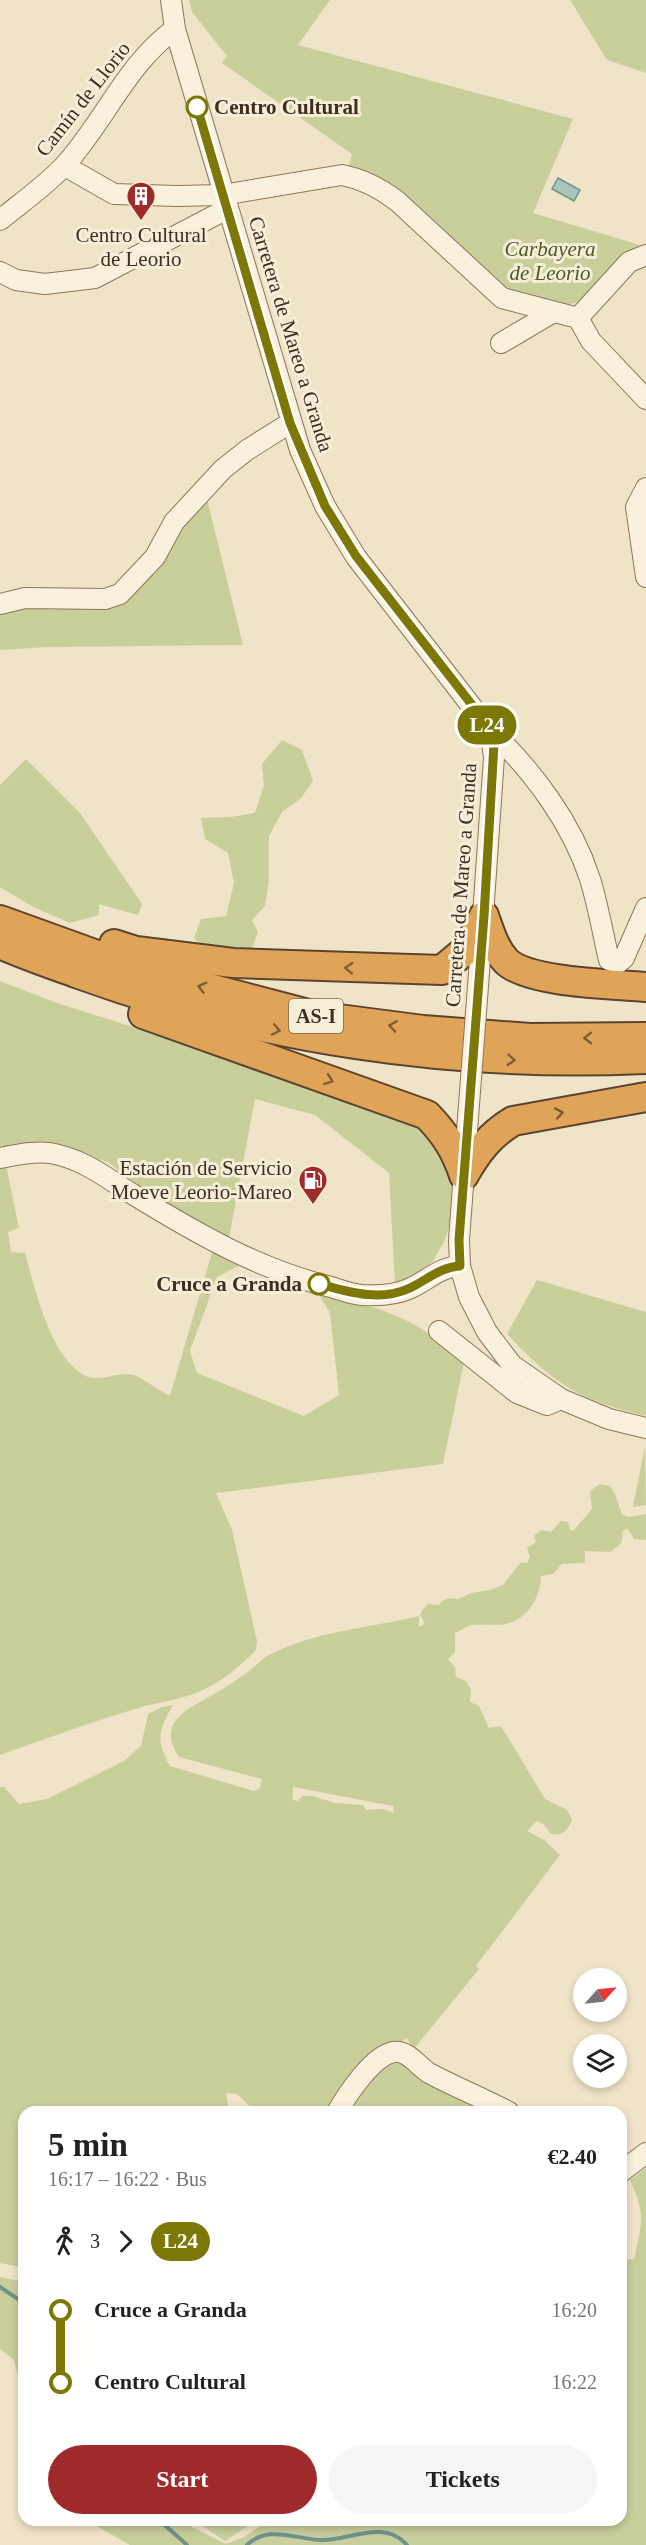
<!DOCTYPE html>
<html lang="en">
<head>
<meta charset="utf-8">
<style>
	body { margin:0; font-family:Georgia,serif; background:#f6f6f6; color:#222; height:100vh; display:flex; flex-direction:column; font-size:22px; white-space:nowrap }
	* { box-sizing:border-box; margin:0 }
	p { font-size:20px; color:#767676 }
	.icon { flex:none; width:33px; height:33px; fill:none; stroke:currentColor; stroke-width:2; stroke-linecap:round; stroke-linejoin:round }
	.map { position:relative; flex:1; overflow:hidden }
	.drawer { position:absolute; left:18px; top:2106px; width:609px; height:420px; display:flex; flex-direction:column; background:#fff; border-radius:18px; box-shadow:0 3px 9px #0003 }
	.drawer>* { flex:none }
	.badge { padding:0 12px; border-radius:20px; font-size:21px; line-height:39px }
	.needle { width:39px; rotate:63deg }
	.fabs { position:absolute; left:573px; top:1968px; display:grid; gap:12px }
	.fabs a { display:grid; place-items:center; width:54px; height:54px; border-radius:50%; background:#fff; box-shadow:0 3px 9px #0003; font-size:30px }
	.map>.badge { position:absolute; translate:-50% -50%; box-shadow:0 0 0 3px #fff }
	.legs { display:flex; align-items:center; gap:9px; height:66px; padding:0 30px; font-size:20px }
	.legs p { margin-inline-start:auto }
	.overview { display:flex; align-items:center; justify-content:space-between; height:102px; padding:0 30px }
	h1 { font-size:33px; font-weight:700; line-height:45px }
	.action { display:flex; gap:12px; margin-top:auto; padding:12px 30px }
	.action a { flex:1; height:69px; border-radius:36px; background:#9e2a2b; color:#fff; font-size:24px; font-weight:700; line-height:69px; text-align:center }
	.action a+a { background:#f6f6f6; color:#222 }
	ul { padding:0 30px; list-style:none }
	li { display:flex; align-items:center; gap:21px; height:72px; font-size:22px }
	li i { display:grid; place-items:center; width:9px; height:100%; margin:0 8px; background:currentColor }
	li i::after { content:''; width:15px; height:15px; margin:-8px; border:4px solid; border-radius:50%; background:#fff }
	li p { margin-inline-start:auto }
	li:first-child i { background:linear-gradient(#0000 50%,currentColor 0) }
	li:last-child i { background:linear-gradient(currentColor 50%,#0000 0) }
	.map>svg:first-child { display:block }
</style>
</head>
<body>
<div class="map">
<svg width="646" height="2545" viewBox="0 0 646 2545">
	<rect width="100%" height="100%" fill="#f0e4c8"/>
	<g fill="#c9cf9b" fill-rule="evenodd">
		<path d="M 189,0 L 330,0 L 298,45 L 573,119 L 533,213 L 640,245 L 625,255 L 593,291 L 579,302 L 563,306 L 507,290 L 348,168 L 352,154 L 222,63 L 227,56 L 192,12 Z"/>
		<path d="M 570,0 L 646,0 L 646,73 L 607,60 Z"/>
		<path d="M 206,495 L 243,645 L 49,647 L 0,650 L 0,611 L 21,604 L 117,604 Z"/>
		<path d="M 282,740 L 302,750 L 313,781 L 301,798 L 282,812 L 269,836 L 269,880 L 265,906 L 252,920 L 258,932 L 250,954 L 204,948 L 194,938 L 201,919 L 226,916 L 234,883 L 228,853 L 205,839 L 201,818 L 230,817 L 255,813 L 264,785 L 262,764 Z"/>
		<path d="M 26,759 L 80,813 L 142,904 L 138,915 L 99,904 L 99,915 L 70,923 L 33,907 L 0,887 L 0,785 Z"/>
		<path d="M 0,981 L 57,1003 L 260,1067 L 420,1122 L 451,1170 L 454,1191 L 452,1216 L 445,1240 L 433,1261 L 412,1279 L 395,1284 L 389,1173 L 315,1115 L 255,1099 L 229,1238 L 142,1189 L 108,1162 L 48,1145 L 0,1150 Z"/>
		<path d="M 6,1165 L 19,1228 L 8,1232 L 11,1252 L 25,1253 C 35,1289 50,1356 84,1375 C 99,1384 119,1370 134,1375 C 146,1380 158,1390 170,1396 L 213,1249 L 244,1263 L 217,1277 L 190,1351 L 197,1373 L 304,1416 L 339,1395 L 330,1313 L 319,1295 C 356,1301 396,1311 428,1333 C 440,1342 452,1352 464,1362 L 443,1464 L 216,1493 L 232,1530 L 257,1641 L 256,1650 C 241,1665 224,1680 205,1689 C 183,1700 158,1702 135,1709 C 89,1723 45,1739 0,1755 L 0,1166 Z"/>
		<path d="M 537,1280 L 646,1312 L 646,1416 C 578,1400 555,1385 507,1334 Z"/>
		<path d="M 645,1446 L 646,1505 L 633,1507 Z"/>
		<path d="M 600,1484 L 610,1486 L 615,1494 L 622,1515 L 629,1517 L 646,1514 L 646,1540 L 634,1539 L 628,1529 L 623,1530 L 621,1544 L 610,1552 L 585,1551 L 585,1563 L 562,1564 L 553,1574 L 541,1576 C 541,1595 529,1617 509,1623 C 497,1627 484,1623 472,1625 C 466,1626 461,1631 455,1633 L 455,1652 L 448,1659 L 455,1667 L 456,1677 L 466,1681 L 471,1690 L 470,1702 L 479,1706 L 489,1728 L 501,1726 L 545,1799 L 567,1810 L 572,1820 C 567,1831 563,1836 551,1834 L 544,1825 L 537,1821 L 527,1831 L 544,1840 L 560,1855 L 476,1966 L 479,1969 L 413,2050 L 407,2038 L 386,2051 L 418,2078 L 493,2112 L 256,2112 L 237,2094 L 226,2093 L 229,2112 L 24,2112 L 24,2268 L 0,2263 L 0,1787 L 4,1787 L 19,1804 L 47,1799 L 124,1761 L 141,1746 L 148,1714 L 162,1707 L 173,1705 C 158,1731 156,1740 170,1766 L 254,1791 L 260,1788 L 262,1779 L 179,1757 C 154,1719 192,1708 219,1691 C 229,1685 240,1678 249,1671 C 257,1665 263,1657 271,1654 C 317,1631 369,1628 419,1616 L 419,1627 L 425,1624 L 420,1615 L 422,1610 L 428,1604 L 439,1605 L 442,1601 L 450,1598 L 458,1599 L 471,1593 L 490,1590 L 503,1585 L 521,1562 L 527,1563 L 530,1557 L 527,1548 L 536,1542 L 534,1536 L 541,1530 L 551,1532 L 561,1521 L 568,1522 L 570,1530 L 574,1530 L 592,1509 L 590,1491 ZM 293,1787 L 393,1806 L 394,1813 L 383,1809 L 366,1810 L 363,1805 L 335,1803 L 313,1796 L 302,1796 L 298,1801 L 293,1800 Z"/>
		<path d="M 646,2168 L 646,2545 L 130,2545 L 86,2520 L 178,2520 L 226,2544 L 244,2537 L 269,2520 L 621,2520 L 621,2260 L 634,2259 C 642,2222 646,2215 630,2180 Z"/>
		<path d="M 0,2277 L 24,2282 L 24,2414 L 24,2401 L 14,2360 L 0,2349 Z"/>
		<path d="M 194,2520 L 257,2520 L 225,2541 Z"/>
	</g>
	<path fill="#a9c4bc" stroke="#6f938a" stroke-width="1.5" d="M 558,178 L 580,190 L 574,201 L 552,189 Z"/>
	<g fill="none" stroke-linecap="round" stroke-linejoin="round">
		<g stroke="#6f938a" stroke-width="4">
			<path d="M 0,2287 L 24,2303"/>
			<path d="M 159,2520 L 187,2545"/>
			<path d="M 247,2545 C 268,2524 298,2540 323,2540 C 351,2540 384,2519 407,2545"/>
		</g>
		<g stroke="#8d765c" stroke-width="22">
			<g id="minor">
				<path d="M 171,0 L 175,29 L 300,450 L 325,506 L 356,557 L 490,730 L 494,757 L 479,973"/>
				<path d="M 65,166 L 114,194 L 177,196 L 222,195 L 342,175 C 363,179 380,188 397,201 L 502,298 L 578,318 L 591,341 L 646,399"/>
				<path d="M 0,220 C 21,203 45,186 64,166 C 103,124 127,63 175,29"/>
				<path d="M 0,272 L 16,280 L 45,284 L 95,278 L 227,209"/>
				<path d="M 578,318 L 629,262 L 646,255"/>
				<path d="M 501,343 L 552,313"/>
				<path d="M 646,488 L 636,507 L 646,577"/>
				<path d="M 0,604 L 25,598 L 105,599 L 120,594 L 155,557 L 174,522 L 223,469 L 247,450 L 290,423"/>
				<path d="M 490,730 C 533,771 572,823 590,879 C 598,905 603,934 609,960 L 618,963 L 624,958 L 646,908"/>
				<path d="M 468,1118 L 459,1240 L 460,1266 L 469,1297 L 487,1332 L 512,1365 L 561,1399 L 609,1419 L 646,1428"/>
				<path d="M 0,1158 C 16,1155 33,1151 50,1153 C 84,1159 106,1178 134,1195 C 196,1233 260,1270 331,1287 C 341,1290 352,1294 362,1295 C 378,1296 396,1295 411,1288 C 428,1280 440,1267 460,1266"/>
				<path d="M 439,1331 L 517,1393 L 547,1405 L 561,1399"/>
				<path d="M 337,2112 C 347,2095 373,2055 394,2052 C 408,2050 418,2066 429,2073 C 455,2087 483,2098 509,2112"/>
				<path d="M 621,2172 L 646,2153"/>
			</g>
		</g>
		<g stroke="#5b4430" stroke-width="32">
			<g id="highway">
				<path d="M 484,916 C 490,932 494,948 506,961 C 528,983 613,984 646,987"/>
				<path d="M 0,920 L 133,968 L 316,1016 L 423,1030 L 530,1038 L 646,1037"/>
				<path d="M 0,944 C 25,955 51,964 76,973 C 257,1039 453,1068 646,1059"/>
				<path d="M 114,944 L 136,951 L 233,963 L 442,970 L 468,948 L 484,916"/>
				<path d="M 143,1014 L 427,1115 C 446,1135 455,1149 464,1175"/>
				<path d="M 464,1175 C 477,1152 490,1135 513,1121 L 646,1097"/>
			</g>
		</g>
		<use href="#minor" stroke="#faf1dc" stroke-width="20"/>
		<use href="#highway" stroke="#e0a458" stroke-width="28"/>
		<g stroke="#8d765c" stroke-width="22" stroke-linecap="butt">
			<path id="minor-bridge" d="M 468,1118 L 479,973"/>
		</g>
		<use href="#minor-bridge" stroke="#faf1dc" stroke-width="20"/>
	</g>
	<defs><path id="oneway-chevron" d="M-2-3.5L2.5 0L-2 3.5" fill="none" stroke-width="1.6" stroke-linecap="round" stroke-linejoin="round" transform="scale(1.5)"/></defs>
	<g stroke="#7e5d36">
		<use href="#oneway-chevron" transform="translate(349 968) rotate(-177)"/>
		<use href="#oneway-chevron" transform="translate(202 987) rotate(-165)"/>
		<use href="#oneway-chevron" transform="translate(393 1026) rotate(-172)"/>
		<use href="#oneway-chevron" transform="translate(276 1030) rotate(12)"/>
		<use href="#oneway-chevron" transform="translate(588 1038) rotate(-180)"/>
		<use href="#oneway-chevron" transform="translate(511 1060) rotate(5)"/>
		<use href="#oneway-chevron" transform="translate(329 1080) rotate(20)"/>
		<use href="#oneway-chevron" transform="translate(559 1113) rotate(-10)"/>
	</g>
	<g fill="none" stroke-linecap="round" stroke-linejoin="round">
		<g stroke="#fff" stroke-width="14">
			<path id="line-1" d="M 197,107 L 290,423 L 325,506 L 356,556 L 483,719 L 490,730 L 494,744 L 484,916 L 459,1240 L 460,1266 C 440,1267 427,1280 410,1288 C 380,1302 349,1292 319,1284"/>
		</g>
		<use href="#line-1" stroke="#7d7805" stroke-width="9"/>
	</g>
	<defs>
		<g id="building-pin" transform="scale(1.5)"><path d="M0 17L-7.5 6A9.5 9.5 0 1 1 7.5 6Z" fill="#9e2a2b" stroke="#f7eed8"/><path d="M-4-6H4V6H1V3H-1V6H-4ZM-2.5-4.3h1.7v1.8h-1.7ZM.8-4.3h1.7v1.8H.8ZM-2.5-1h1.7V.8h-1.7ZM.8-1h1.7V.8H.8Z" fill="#fff"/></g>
		<g id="fuel-pin" transform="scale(1.5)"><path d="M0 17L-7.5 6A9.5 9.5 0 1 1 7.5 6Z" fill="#9e2a2b" stroke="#f7eed8"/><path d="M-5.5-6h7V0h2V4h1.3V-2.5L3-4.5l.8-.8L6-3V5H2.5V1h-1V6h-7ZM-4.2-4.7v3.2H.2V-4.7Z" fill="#fff"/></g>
	</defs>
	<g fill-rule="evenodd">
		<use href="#building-pin" x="141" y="196"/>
		<use href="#fuel-pin" x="313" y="1180"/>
	</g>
	<g fill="#fff" stroke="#7d7805" stroke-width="3">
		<circle cx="197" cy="107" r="10"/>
		<circle cx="319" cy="1284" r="10"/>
	</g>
	<g text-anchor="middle" stroke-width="6" stroke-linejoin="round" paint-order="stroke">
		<rect fill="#f7eed8" stroke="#756857" stroke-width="1.5" x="289" y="999" width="54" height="34" rx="4.5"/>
		<g font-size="20" font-weight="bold" fill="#3d2e20">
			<text x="316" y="1023">AS-I</text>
		</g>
		<g font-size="21" fill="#3d2e20" stroke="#f7eed8">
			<text transform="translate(83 99) rotate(-52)" y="7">Camín de Llorio</text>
			<text transform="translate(291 334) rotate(73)" y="7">Carretera de Mareo a Granda</text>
			<text transform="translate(461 885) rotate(-86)" y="7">Carretera de Mareo a Granda</text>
		</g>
		<g font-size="21" font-weight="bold" fill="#3d2e20" stroke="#f7eed8" text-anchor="start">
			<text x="214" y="114">Centro Cultural</text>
			<text x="302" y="1291" text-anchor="end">Cruce a Granda</text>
		</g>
		<g font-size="21" fill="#3d2e20" stroke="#f7eed8">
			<text x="141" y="242">Centro Cultural<tspan x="141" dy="24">de Leorio</tspan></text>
			<text x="292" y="1175" text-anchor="end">Estación de Servicio<tspan x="292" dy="24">Moeve Leorio-Mareo</tspan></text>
		</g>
		<g font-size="21" font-style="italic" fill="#4d5a26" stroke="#f7eed8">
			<text x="550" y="256">Carbayera<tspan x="550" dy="24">de Leorio</tspan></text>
		</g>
	</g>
</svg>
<div class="fabs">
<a><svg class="needle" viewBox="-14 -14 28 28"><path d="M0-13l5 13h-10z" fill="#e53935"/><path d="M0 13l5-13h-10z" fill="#767676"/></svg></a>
<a><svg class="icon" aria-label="layers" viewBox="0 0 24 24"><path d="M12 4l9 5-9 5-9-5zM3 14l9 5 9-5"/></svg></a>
</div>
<b class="badge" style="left:487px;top:725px;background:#7d7805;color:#fff">L24</b>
<section class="drawer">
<div class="overview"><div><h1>5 min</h1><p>16:17 – 16:22 · Bus</p></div><b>€2.40</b></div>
<div class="legs"><svg class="icon" aria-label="walk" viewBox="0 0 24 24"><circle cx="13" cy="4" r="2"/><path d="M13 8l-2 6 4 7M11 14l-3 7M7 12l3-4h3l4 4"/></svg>3<svg class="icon" aria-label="forward" viewBox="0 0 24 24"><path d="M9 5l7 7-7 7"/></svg><b class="badge" style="background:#7d7805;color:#fff">L24</b></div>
<ul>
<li><i style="color:#7d7805"></i><b>Cruce a Granda</b><p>16:20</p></li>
<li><i style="color:#7d7805"></i><b>Centro Cultural</b><p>16:22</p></li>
</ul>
<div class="action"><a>Start</a><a>Tickets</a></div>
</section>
</div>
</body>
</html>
